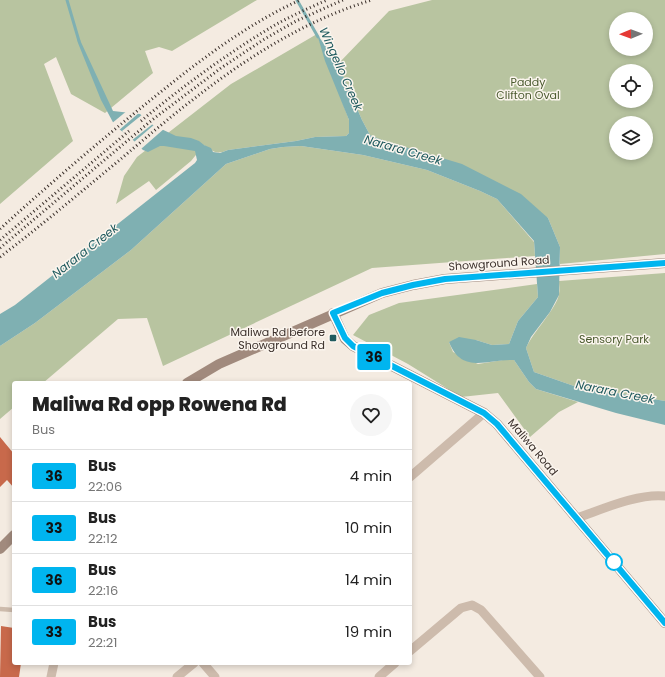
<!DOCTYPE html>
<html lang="en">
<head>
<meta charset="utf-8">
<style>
	body { margin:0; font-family:Poppins,sans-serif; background:#f6f6f6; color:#222; height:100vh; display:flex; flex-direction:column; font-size:15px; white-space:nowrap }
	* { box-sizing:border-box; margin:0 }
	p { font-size:13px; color:#767676 }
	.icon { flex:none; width:22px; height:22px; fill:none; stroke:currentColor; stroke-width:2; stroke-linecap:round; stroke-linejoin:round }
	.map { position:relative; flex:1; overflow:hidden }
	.panel { position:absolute; left:12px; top:381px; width:400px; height:284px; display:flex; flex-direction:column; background:#fff; border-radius:4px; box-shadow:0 2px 6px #0003 }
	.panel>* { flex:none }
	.badge { padding:0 8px; border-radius:3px; font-size:14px; line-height:26px }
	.needle { width:26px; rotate:269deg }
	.controls { position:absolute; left:609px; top:12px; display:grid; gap:8px }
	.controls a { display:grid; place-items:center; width:44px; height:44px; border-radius:50%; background:#fff; box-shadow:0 2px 6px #0003; font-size:20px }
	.map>.badge { position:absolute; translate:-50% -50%; box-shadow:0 0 0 2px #fff }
	.round { display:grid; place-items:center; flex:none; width:42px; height:42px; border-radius:21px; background:#f6f6f6 }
	.headline { display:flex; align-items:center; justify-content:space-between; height:68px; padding:0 20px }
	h1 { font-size:19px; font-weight:800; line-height:30px }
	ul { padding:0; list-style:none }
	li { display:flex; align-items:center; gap:12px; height:52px; padding:0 20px; border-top:1px solid #e0e0e0 }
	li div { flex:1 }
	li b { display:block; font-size:15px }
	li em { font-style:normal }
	li .badge { min-width:44px; font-weight:700; text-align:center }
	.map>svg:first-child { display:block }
</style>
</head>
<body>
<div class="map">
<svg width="665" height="677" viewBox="0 0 665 677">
	<rect width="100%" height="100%" fill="#f4ebe1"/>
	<g fill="#b8c4a0" fill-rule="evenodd">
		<path d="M 0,0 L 257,0 L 172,51 L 159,47 L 145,51 L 153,73 L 105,113 L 71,94 L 56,57 L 44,64 L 73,141 L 0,204 Z"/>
		<path d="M 432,0 L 665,0 L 665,254 L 560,264 L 560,247 L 548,218 L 370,135 L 362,120 L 338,64 L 389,11 ZM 616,19 L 646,19 L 646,49 L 616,49 ZM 616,71 L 646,71 L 646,101 L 616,101 ZM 616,123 L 646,123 L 646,153 L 616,153 Z"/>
		<path d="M 317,34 L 349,120 L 349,133 L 346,136 L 315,137 L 296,141 L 228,150 C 216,155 214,152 204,145 L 191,161 L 156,190 L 149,181 L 116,204 L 124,176 L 137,157 L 231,84 Z"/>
		<path d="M 301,146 L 363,155 L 427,170 L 480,191 L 497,199 L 534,242 L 535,256 L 372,268 L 163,366 L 147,318 L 118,319 L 43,383 L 14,383 L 14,407 L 0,419 L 0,346 L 35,323 L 131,250 L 226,164 L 270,149 L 283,147 Z"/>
		<path d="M 665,273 L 665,401 L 574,386 L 534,372 L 526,348 C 533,332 557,308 559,294 C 560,290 559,285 559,281 Z"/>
		<path d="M 537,284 L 538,297 L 518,321 L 509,344 L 492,345 L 476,340 L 449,342 L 453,352 L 478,364 L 503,360 L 514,360 L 529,382 L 536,389 L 578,402 L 559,412 L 530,437 L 498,393 L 461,397 L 408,364 L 353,335 L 369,315 L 399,303 Z"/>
	</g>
	<path fill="#7fb0b2" d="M 317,34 L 338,64 L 362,120 L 370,135 L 382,140 L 462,164 L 521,194 L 548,218 L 560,247 L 559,295 L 550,312 L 531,337 L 526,348 L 534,372 L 574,386 L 665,401 L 665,425 L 616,413 L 536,389 L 529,382 L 514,360 C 488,359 462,375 449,342 L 459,337 L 476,340 L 492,345 L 509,344 L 518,321 L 538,297 L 534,241 L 497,199 L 480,191 L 427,170 L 363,155 L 301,146 L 283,147 L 270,149 L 226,164 L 131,250 L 35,323 L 0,346 L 0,314 L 15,305 L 195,163 L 197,160 L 195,151 L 164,146 L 160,146 L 148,152 L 143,150 L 132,139 L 115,126 L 101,100 L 78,43 L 77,37 L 80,40 L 113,111 L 140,114 L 153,125 L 176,136 L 191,138 L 199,141 L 204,145 L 211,148 L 213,152 L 220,153 L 228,150 L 296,141 L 315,137 L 346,136 L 349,133 L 349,120 L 325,61 Z"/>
	<g fill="#f4ebe1">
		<path d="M 128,110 L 140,112 L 118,131 L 111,124 Z"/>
		<path d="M 143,114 L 154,123 L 131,141 L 122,131 Z"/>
		<path d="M 155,124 L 165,128 L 141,149 L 134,142 Z"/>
	</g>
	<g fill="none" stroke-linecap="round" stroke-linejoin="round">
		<g stroke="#7fb0b2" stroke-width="3">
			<path d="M 67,0 L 79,41"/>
			<path d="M 297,0 L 318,37"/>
		</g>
	</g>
	<g fill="#c8694b">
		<path d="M 0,437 L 14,454 L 14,488 L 7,480 L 0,487 Z"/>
		<path d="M 1,626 L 14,628 L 14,663 L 21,663 L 19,677 L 0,677 Z"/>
	</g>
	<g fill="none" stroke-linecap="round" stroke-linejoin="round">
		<path stroke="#cdbbac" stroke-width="4.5" d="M 0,609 L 14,610"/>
		<g stroke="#cdbbac" stroke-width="9">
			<path d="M 410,477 L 484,413"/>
			<path d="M 577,518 C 603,509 638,493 665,496"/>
			<path d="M 410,651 L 461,608 L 472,605 L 481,610 L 540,677"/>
			<path d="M 203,663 L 215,677"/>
			<path d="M 51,677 L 54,663"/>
			<path d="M 177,677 L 194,663"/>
			<path d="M 379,677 L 395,663"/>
		</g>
		<g stroke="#a18a7d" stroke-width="10">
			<path d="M 333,313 L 345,339 L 353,346 L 484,413 L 497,424 L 665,623"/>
			<path d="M 187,383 L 219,364 L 382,293 L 413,285 L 445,279 L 665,263"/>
			<path d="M 0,549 L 14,535"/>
		</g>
		<g stroke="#3b302b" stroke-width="3" stroke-dasharray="1 3" stroke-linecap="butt">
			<path d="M 141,121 C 183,86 228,53 275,25 C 291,16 309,8 327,0"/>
			<path d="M 0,229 C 46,187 94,146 142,107 C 191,67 243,26 300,0"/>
			<path d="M 0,240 L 129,131"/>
			<path d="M 0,248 L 152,120 L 221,68 L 263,40 L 296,21 L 343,0"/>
			<path d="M 0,257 C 42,225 82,191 122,158 C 197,94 276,29 372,0"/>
		</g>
	</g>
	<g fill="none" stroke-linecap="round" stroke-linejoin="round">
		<g stroke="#fff" stroke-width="9">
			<path id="line" d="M 665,263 L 445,279 L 413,285 L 382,293 L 333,313 L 345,338 L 353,346 L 484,413 L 497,424 L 665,623"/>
		</g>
		<use href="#line" stroke="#00b5ef" stroke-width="6"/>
	</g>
	<rect fill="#1f5a5e" stroke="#fbf5ee" stroke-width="1.5" x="329" y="334" width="8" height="8" rx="2"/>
	<circle fill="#fff" stroke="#00b5ef" stroke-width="2" cx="614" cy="562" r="8"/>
	<g text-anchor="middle" stroke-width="3" stroke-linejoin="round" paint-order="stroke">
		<g font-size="11" fill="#4a5a2e" stroke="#fbf5ee">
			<text x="528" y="86">Paddy<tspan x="528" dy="13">Clifton Oval</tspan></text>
			<text x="614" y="343">Sensory Park</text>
		</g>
		<g font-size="11" fill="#3b302b" stroke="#fbf5ee">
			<text transform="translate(499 263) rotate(-4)" y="4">Showground Road</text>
			<text transform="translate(533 447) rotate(50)" y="4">Maliwa Road</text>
		</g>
		<g font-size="11" fill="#3b302b" stroke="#fbf5ee" text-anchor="end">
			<text x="325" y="336">Maliwa Rd before<tspan x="325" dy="13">Showground Rd</tspan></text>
		</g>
		<g font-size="12" font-style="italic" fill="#1f5a5e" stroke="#fbf5ee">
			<text transform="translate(341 69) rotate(66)" y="4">Wingello Creek</text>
			<text transform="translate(403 150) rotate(16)" y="4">Narara Creek</text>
			<text transform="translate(85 251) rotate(-38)" y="4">Narara Creek</text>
			<text transform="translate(615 392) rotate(11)" y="4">Narara Creek</text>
		</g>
	</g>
</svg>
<div class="controls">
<a><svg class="needle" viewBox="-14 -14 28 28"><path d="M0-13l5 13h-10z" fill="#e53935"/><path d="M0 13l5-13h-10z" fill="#767676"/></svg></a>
<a><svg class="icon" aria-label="locate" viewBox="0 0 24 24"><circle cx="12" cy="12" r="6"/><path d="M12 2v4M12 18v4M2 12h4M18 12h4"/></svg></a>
<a><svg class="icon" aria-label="layers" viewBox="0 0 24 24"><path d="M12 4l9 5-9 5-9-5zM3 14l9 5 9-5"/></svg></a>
</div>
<b class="badge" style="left:374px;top:357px;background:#00b5ef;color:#111">36</b>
<section class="panel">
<div class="headline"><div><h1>Maliwa Rd opp Rowena Rd</h1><p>Bus</p></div><a class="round"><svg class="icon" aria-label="heart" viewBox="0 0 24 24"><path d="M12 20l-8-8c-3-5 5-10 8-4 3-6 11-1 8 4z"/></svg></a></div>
<ul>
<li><span class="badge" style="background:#00b5ef;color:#111">36</span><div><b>Bus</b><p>22:06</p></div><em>4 min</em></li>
<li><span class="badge" style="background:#00b5ef;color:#111">33</span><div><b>Bus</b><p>22:12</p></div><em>10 min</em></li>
<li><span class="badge" style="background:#00b5ef;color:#111">36</span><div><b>Bus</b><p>22:16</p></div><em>14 min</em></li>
<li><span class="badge" style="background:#00b5ef;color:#111">33</span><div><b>Bus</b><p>22:21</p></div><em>19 min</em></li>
</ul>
</section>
</div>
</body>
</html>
